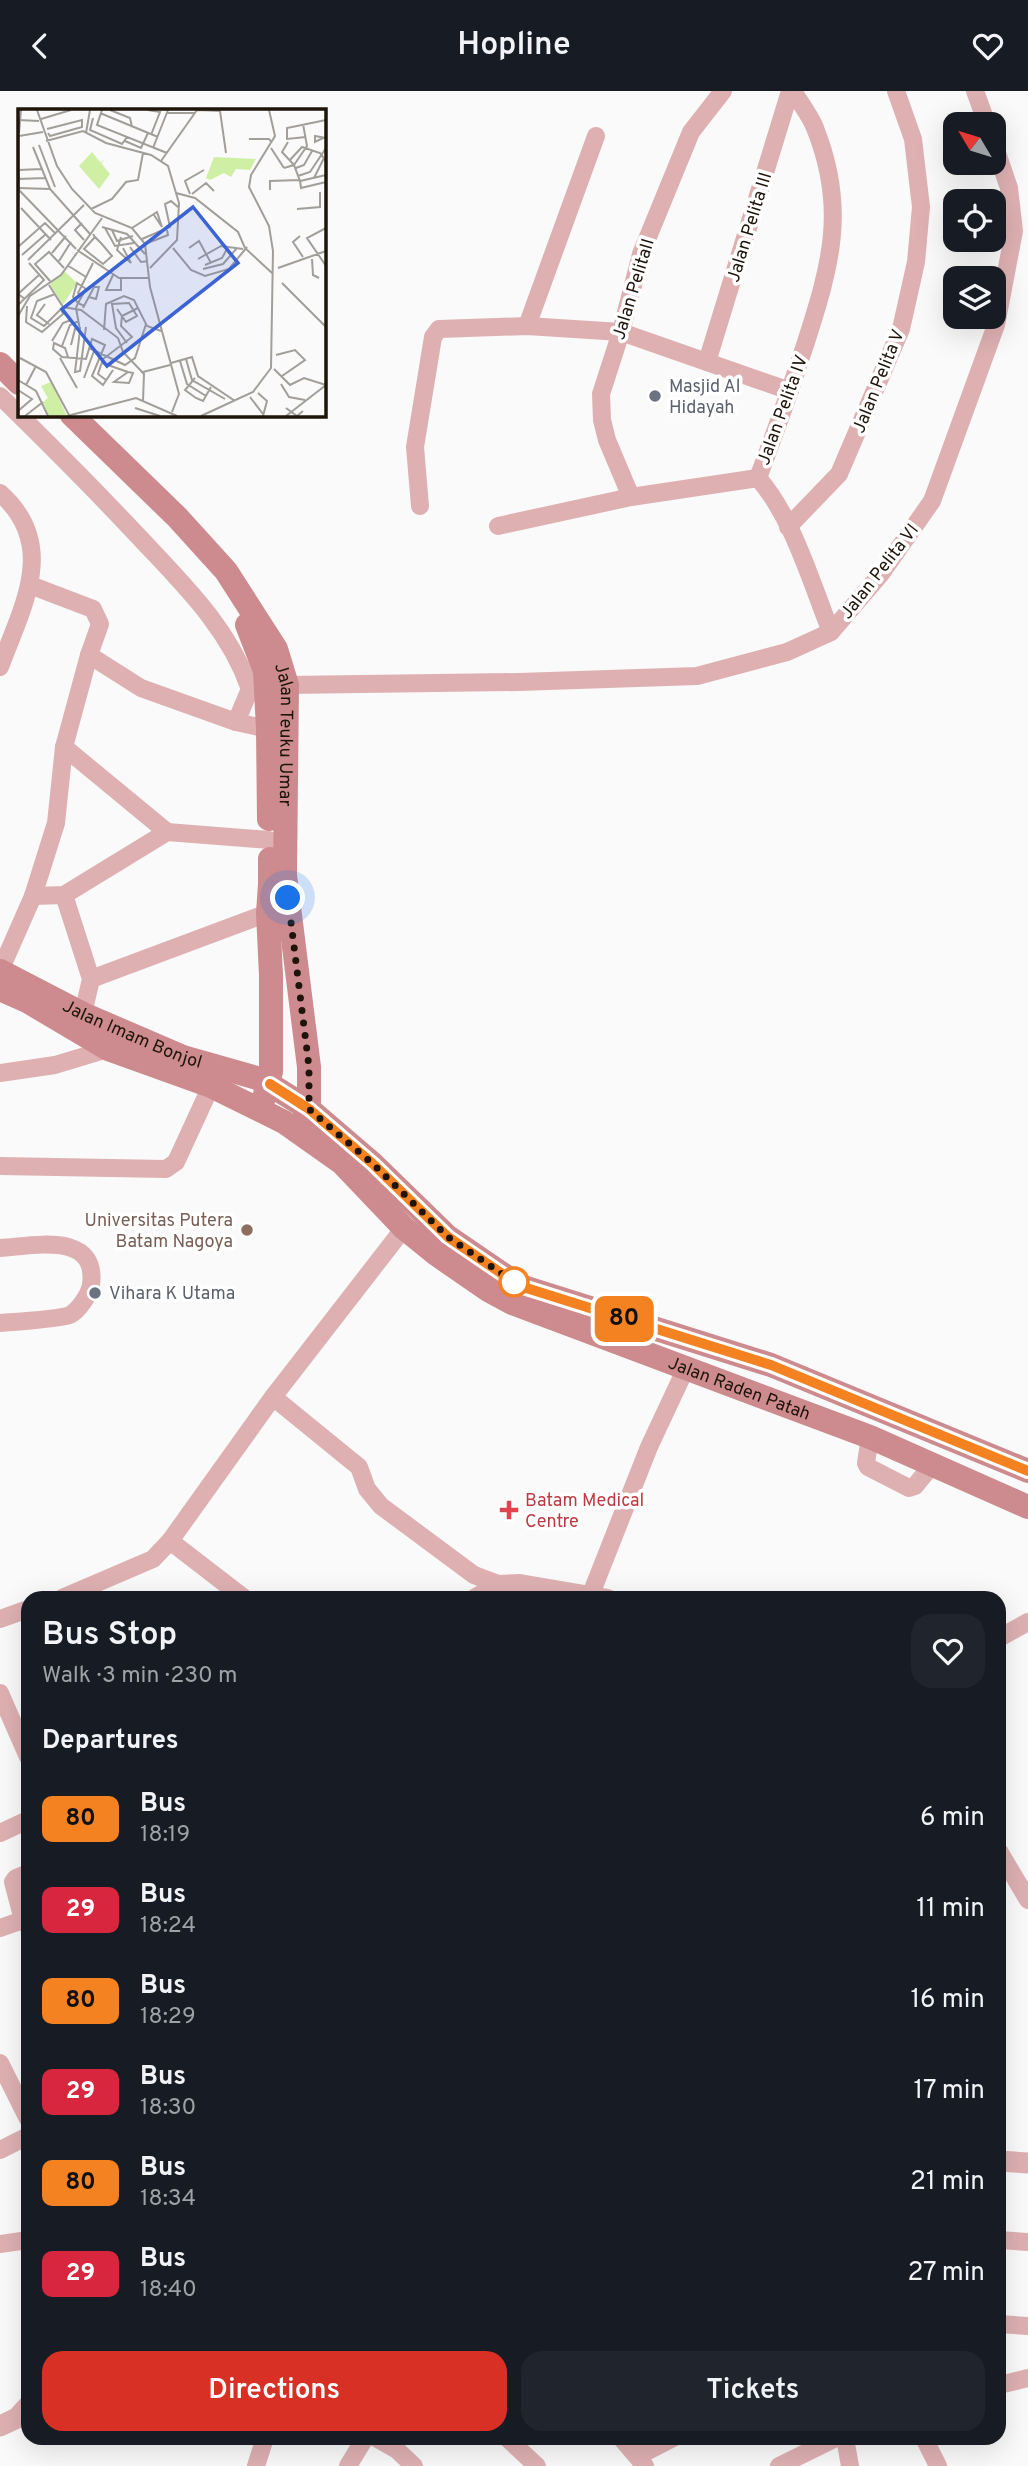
<!DOCTYPE html>
<html lang="en">
<head>
<meta charset="utf-8">
<style>
	body { margin:0; font-family:Overpass,sans-serif; background:#20242c; color:#f1f3f6; height:100vh; display:flex; flex-direction:column; font-size:26px; white-space:nowrap }
	* { box-sizing:border-box; margin:0 }
	p { font-size:23px; color:#9ea1a6 }
	.icon { flex:none; width:38px; height:38px; fill:none; stroke:currentColor; stroke-width:2; stroke-linecap:round; stroke-linejoin:round }
	.map { position:relative; flex:1; overflow:hidden }
	.panel { position:absolute; left:21px; top:1500px; width:985px; height:854px; display:flex; flex-direction:column; background:#171b24; border-radius:21px; box-shadow:0 7px 28px #0002 }
	.panel>* { flex:none }
	.badge { padding:0 14px; border-radius:10px; font-size:24px; line-height:46px }
	.needle { width:46px; rotate:308deg }
	.fabs { position:absolute; left:943px; top:21px; display:grid; gap:14px }
	.fabs a { display:grid; place-items:center; width:63px; height:63px; border-radius:14px; background:#171b24; box-shadow:0 7px 28px #0002; font-size:35px }
	.you { position:absolute; width:35px; height:35px; margin:-18px; border:5px solid #fff; border-radius:50%; background:#1a73e8; box-shadow:0 0 0 10px #1a73e833 }
	.map>.badge { position:absolute; translate:-50% -50%; box-shadow:0 0 0 4px #fff }
	h2 { padding:0 21px; font-size:26px; line-height:63px }
	.round { display:grid; place-items:center; flex:none; width:74px; height:74px; border-radius:21px; background:#20242c }
	.headline { display:flex; align-items:center; justify-content:space-between; height:119px; padding:0 21px }
	h1 { font-size:33px; font-weight:600; line-height:52px }
	.cta { display:flex; gap:14px; margin-top:auto; padding:14px 21px }
	.cta a { flex:1; height:80px; border-radius:21px; background:#d93025; color:#fff; font-size:28px; font-weight:600; line-height:80px; text-align:center }
	.cta a+a { background:#20242c; color:#f1f3f6 }
	ul { padding:0; list-style:none }
	li { display:flex; align-items:center; gap:21px; height:91px; padding:0 21px }
	li div { flex:1 }
	li b { display:block; font-size:26px }
	li em { font-style:normal }
	li .badge { min-width:77px; font-weight:700; text-align:center }
	header { display:flex; justify-content:space-between; align-items:center; height:91px; padding:0 21px; background:#171b24; font-size:32px; font-weight:600 }
	.map>svg:first-child { display:block }
</style>
</head>
<body>
<header><svg class="icon" aria-label="back" viewBox="0 0 24 24"><path d="M15 5l-7 7 7 7"/></svg>Hopline<svg class="icon" aria-label="heart" viewBox="0 0 24 24"><path d="M12 20l-8-8c-3-5 5-10 8-4 3-6 11-1 8 4z"/></svg></header>
<div class="map">
<svg width="1028" height="2375" viewBox="0 0 1028 2375">
	<rect width="100%" height="100%" fill="#fafafa"/>
	<g fill="none" stroke-linecap="round" stroke-linejoin="round">
		<g stroke="#deb0b2" stroke-width="18">
			<path d="M 975,0 L 987,33"/>
			<path d="M 527,235 L 596,45"/>
			<path d="M 707,271 L 790,0"/>
			<path d="M 0,305 C 48,352 94,398 140,447 C 183,493 229,537 250,598 L 236,631"/>
			<path d="M 758,387 C 775,342 791,297 806,251 C 831,173 847,117 815,37 C 810,24 800,12 793,0"/>
			<path d="M 758,387 C 793,427 811,491 831,541"/>
			<path d="M 0,402 C 59,454 22,516 0,576"/>
			<path d="M 631,406 L 607,349 L 602,329 L 601,303 L 621,241 L 641,163 L 691,41 L 723,0"/>
			<path d="M 420,415 L 415,356 L 433,246 L 439,238 L 527,235 L 621,241 L 790,300"/>
			<path d="M 498,435 L 631,406 L 758,387"/>
			<path d="M 788,436 L 839,383 L 901,238 L 916,171 L 921,116 L 913,48 L 896,0"/>
			<path d="M 89,564 L 141,597 L 236,631 L 268,638"/>
			<path d="M 287,594 L 519,591 L 697,585 L 787,561 L 831,541 L 880,484 L 932,410 L 996,234 L 1014,140 L 1009,97 L 994,53"/>
			<path d="M 64,656 L 167,741"/>
			<path d="M 64,804 L 91,888 L 83,923"/>
			<path d="M 33,805 L 64,804 L 167,741 L 269,749"/>
			<path d="M 0,880 L 33,805 L 56,732 L 64,656 L 89,564 L 100,533 L 93,518 L 30,494"/>
			<path d="M 91,888 L 268,822"/>
			<path d="M 0,982 L 55,974 L 108,958"/>
			<path d="M 0,1075 L 166,1078 L 176,1071 L 211,995"/>
			<path d="M 0,1157 C 34,1155 98,1140 91,1194 C 89,1204 79,1219 70,1224 C 60,1228 13,1231 0,1232"/>
			<path d="M 273,1306 L 359,1376 L 367,1398 L 381,1415 L 474,1484 L 498,1493"/>
			<path d="M 870,1346 L 866,1372 L 868,1376 L 909,1397 L 915,1395 L 932,1374"/>
			<path d="M 170,1450 L 244,1507"/>
			<path d="M 591,1503 L 649,1356 L 686,1277"/>
			<path d="M 62,1507 L 153,1468 L 170,1450 L 273,1306 L 404,1137"/>
			<path d="M 474,1507 L 498,1493 L 520,1492 L 608,1507"/>
			<path d="M 0,1528 L 28,1518"/>
			<path d="M 999,1547 L 1028,1531"/>
			<path d="M 0,1602 L 28,1666"/>
			<path d="M 0,1742 L 28,1729"/>
			<path d="M 999,1760 L 1028,1809"/>
			<path d="M 28,1782 L 16,1787 L 13,1791 L 23,1829 L 28,1835"/>
			<path d="M 0,1837 L 23,1829"/>
			<path d="M 0,1972 L 28,2028"/>
			<path d="M 0,2059 L 28,2045"/>
			<path d="M 999,2149 L 1028,2151"/>
			<path d="M 0,2153 L 28,2149"/>
			<path d="M 999,2233 L 1028,2235"/>
			<path d="M 999,2294 L 1028,2287"/>
			<path d="M 376,2347 L 397,2359 L 414,2375"/>
			<path d="M 507,2347 L 537,2375"/>
			<path d="M 621,2347 L 645,2375"/>
			<path d="M 845,2347 L 850,2375"/>
			<path d="M 924,2347 L 938,2375"/>
			<path d="M 638,2365 L 673,2347"/>
			<path d="M 256,2375 L 265,2347"/>
			<path d="M 348,2375 L 365,2347"/>
			<path d="M 779,2375 L 836,2347"/>
		</g>
		<g stroke="#deb0b2" stroke-width="21">
			<path d="M 999,2070 L 1028,2072"/>
			<path d="M 0,2335 L 17,2327 L 28,2315"/>
		</g>
		<g stroke="#cd8b8f" stroke-width="24">
			<path d="M 0,273 L 19,292"/>
			<path id="s1" d="M 72,324 L 177,426 L 226,480 L 276,558 L 287,594 L 285,784 L 309,976 L 309,1018 L 304,1028"/>
			<path d="M 247,534 L 265,580 L 268,638 L 269,728"/>
			<path id="s2" d="M 0,880 L 83,923 L 183,966 L 257,987 L 269,993 L 309,1018 L 373,1073 L 448,1146 L 520,1195 L 771,1274 L 1028,1380"/>
			<path id="s3" d="M 0,898 L 27,910 L 108,958 L 211,995 L 284,1031 L 342,1072 L 404,1137 L 436,1163 L 488,1199 L 512,1212 L 870,1346 L 1028,1416"/>
			<path d="M 264,1007 L 271,981 L 271,884 L 268,822 L 270,793 L 270,768"/>
		</g>
	</g>
	<g fill="none" stroke-linecap="round" stroke-linejoin="round">
		<g stroke="#fff" stroke-width="16">
			<path id="line" d="M 270,993 L 309,1018 L 373,1073 L 448,1146 L 520,1195 L 771,1274 L 1028,1380"/>
		</g>
		<use href="#line" stroke="#f58220" stroke-width="10"/>
		<path stroke="#1e140a" stroke-width="7" stroke-dasharray="0 12.6" d="M 288,807 L 309,976 L 309,1018 L 373,1073 L 448,1146 L 520,1195 L 514,1191"/>
	</g>
	<g fill="#6b7280" stroke="#fff" stroke-width="2.5">
		<circle cx="655" cy="305" r="7"/>
		<circle cx="95" cy="1202" r="7"/>
	</g>
	<circle fill="#8d6e63" stroke="#fff" stroke-width="2.5" cx="247" cy="1139" r="7"/>
	<circle fill="#fff" stroke="#f58220" stroke-width="3.5" cx="514" cy="1191" r="14"/>
	<path fill="#e0444e" stroke="#fff" stroke-width="2.5" d="M505.5 1408.5h7v7h7v7h-7v7h-7v-7h-7v-7h7z"/>
	<g text-anchor="middle" stroke-width="7" stroke-linejoin="round" paint-order="stroke">
		<g font-size="18" fill="#1e140a" stroke="#fff">
			<text transform="translate(749 136) rotate(-73)" y="6">Jalan Pelita III</text>
			<text transform="translate(633 198) rotate(-73)" y="6">Jalan PelitaII</text>
			<text transform="translate(878 290) rotate(-68)" y="6">Jalan Pelita V</text>
			<text transform="translate(782 319) rotate(-70)" y="6">Jalan Pelita IV</text>
			<text transform="translate(879 480) rotate(-52)" y="6">Jalan Pelita VI</text>
			<text dy="6" stroke="none"><textPath href="#s1" startOffset="399">Jalan Teuku Umar</textPath></text>
			<text dy="6" stroke="none"><textPath href="#s2" startOffset="147">Jalan Imam Bonjol</textPath></text>
			<text dy="6" stroke="none"><textPath href="#s3" startOffset="850">Jalan Raden Patah</textPath></text>
		</g>
		<g font-size="18" fill="#5b616d" stroke="#fff" text-anchor="start">
			<text x="669" y="301">Masjid Al<tspan x="669" dy="21">Hidayah</tspan></text>
			<text x="109" y="1208">Vihara K Utama</text>
		</g>
		<g font-size="18" fill="#785e54" stroke="#fff" text-anchor="end">
			<text x="233" y="1135">Universitas Putera<tspan x="233" dy="21">Batam Nagoya</tspan></text>
		</g>
		<g font-size="18" fill="#be3a42" stroke="#fff" text-anchor="start">
			<text x="525" y="1415">Batam Medical<tspan x="525" dy="21">Centre</tspan></text>
		</g>
	</g>
	<g transform="translate(18 18)">
		<rect width="308" height="308" fill="#fafafa"/>
		<path d="M 196,48 L 238,50 L 232,61 L 218,60 L 213,68 L 206,64 L 192,71 L 188,69 Z" fill="#cff0a4"/>
		<path d="M 74,43 L 82,53 L 86,51 L 83,54 L 92,65 L 81,80 L 61,57 ZM 46,162 L 59,174 L 45,196 L 32,175 ZM 33,273 L 49,307 L 30,307 L 25,293 L 30,289 L 23,277 Z" fill="#cff0a4"/>
		<path fill="none" stroke="#a29e9a" stroke-width="2" d="M 19,1 L 39,57 L 54,80 L 77,104 L 114,119 L 127,135 L 132,178 L 161,285 L 154,303M 84,1 L 79,16 L 149,44M 92,1 L 112,9 L 114,18M 130,1 L 142,3 L 133,26M 179,1 L 203,2M 202,2 L 208,44M 82,4 L 140,28M 149,4 L 177,4M 75,9 L 72,21 L 104,35 L 109,28M 23,10 L 53,1M 0,11 L 21,12M 29,20 L 64,11 L 64,18 L 32,27 L 30,24M 0,23 L 1,78M 1,24 L 3,1M 68,24 L 72,1M 1,27 L 25,23M 288,28 L 269,30 L 269,19 L 308,11M 305,29 L 297,33 L 297,27 L 308,29M 231,30 L 251,30 L 254,34M 28,32 L 65,22 L 88,34 L 133,46 L 150,57 L 161,94 L 159,131 L 132,159M 107,32 L 123,39 L 130,24M 270,33 L 264,43 L 276,56 L 289,37 L 285,15M 21,36 L 37,78M 15,38 L 32,80 L 72,125M 135,39 L 150,1M 253,39 L 266,59M 143,52 L 179,1M 271,52 L 284,38 L 302,44 L 308,52M 266,59 L 276,56 L 282,72 L 308,66M 278,59 L 286,56 L 294,42M 0,61 L 24,60M 280,67 L 292,63 L 308,39M 296,69 L 306,49M 0,70 L 27,69M 282,72 L 283,79 L 308,73M 0,79 L 32,80M 0,80 L 58,140M 252,81 L 252,72 L 281,71M 158,84 L 177,89 L 220,123 L 227,139 L 254,164M 172,85 L 167,72 L 186,61M 174,85 L 188,74 L 196,82M 3,99 L 33,131M 73,100 L 94,90 L 108,73 L 120,71 L 125,44M 279,100 L 302,98 L 302,83M 64,114 L 57,121 L 66,131M 84,118 L 109,125 L 127,145M 87,119 L 97,137 L 116,134M 114,119 L 139,103 L 144,118 L 136,106M 308,119 L 289,129 L 308,157M 94,121 L 99,132 L 115,127M 75,125 L 77,128 L 83,134 L 94,147 L 85,155 L 66,140 L 77,128M 282,127 L 275,133 L 285,148M 103,128 L 99,141 L 113,154 L 105,139M 124,130 L 152,118 L 147,95 L 153,92 L 160,98M 127,135 L 150,126 L 149,121M 0,138 L 27,114 L 38,125M 112,138 L 123,153 L 130,152M 155,139 L 173,161 L 187,167 L 211,160 L 229,138M 171,139 L 181,132 L 193,154M 59,141 L 101,169 L 130,169M 34,144 L 48,127M 4,146 L 28,125M 180,150 L 203,137 L 225,140M 294,150 L 295,166 L 301,169M 10,151 L 66,96M 41,152 L 53,133M 49,156 L 68,168M 187,156 L 204,149 L 210,138M 260,159 L 308,142M 185,160 L 205,155 L 219,139M 95,166 L 88,181 L 103,181 L 103,169M 32,172 L 17,155 L 31,143 L 46,159M 264,174 L 308,218M 31,176 L 45,198 L 63,201 L 100,229 L 105,243 L 126,265 L 125,292M 37,185 L 19,192 L 13,209 L 26,217 L 43,200M 64,187 L 60,184 L 75,154M 7,190 L 0,185 L 21,166M 27,195 L 19,206 L 31,215M 0,196 L 26,171 L 11,154M 9,197 L 8,213 L 24,223 L 45,205 L 43,200M 66,197 L 60,194 L 55,188 L 59,174 L 68,180 L 60,194 L 58,199 L 62,221 L 57,263 L 62,262 L 68,218M 65,199 L 76,178 L 81,178 L 78,190 L 71,188M 99,200 L 108,213 L 119,207 L 111,194 L 94,195 L 98,219 L 109,234M 0,207 L 12,187 L 43,166 L 84,109M 86,221 L 88,195 L 106,187 L 116,191 L 129,217 L 143,222M 0,230 L 0,255M 34,232 L 45,214 L 53,211M 53,236 L 57,220 L 63,219M 44,237 L 52,216 L 61,212M 71,239 L 107,256 L 117,249 L 128,215M 258,246 L 277,241 L 287,251 L 264,267M 50,248 L 47,239 L 36,234 L 35,240 L 44,248 L 68,250 L 74,230 L 87,236 L 74,267 L 85,276 L 95,261M 2,249 L 28,263 L 51,306M 42,249 L 59,279M 168,250 L 174,271 L 207,290M 162,252 L 169,275 L 188,287M 84,254 L 110,263M 153,254 L 174,248 L 180,267 L 217,292M 256,260 L 272,276 L 286,269 L 308,276M 110,263 L 115,264 L 111,274 L 96,273 ZM 125,263 L 152,256M 66,269 L 76,242M 177,269 L 167,281 L 178,289 L 185,292 L 193,278M 0,271 L 18,282 L 30,307M 88,271 L 80,265 L 85,250 L 114,228 L 103,217 L 104,207 L 120,199M 263,275 L 271,288 L 287,291M 8,276 L 18,257M 0,281 L 14,290 L 0,302M 240,284 L 249,292 L 245,307M 232,288 L 245,305M 117,299 L 142,307M 268,299 L 279,307 L 285,302M 7,307 L 25,293M 49,307 L 118,289 L 159,307M 183,307 L 235,283 L 253,259 L 255,142 L 251,117 L 231,78 L 233,66 L 257,27 L 251,1M 268,307 L 308,276"/>
		<path fill="#3c63d4" fill-opacity="0.15" stroke="#3c63d4" stroke-width="3.5" d="M 175,98 L 220,154 L 89,257 L 44,200 Z"/>
		<rect width="308" height="308" fill="none" stroke="#1e140a" stroke-width="3.5"/>
	</g>
</svg>
<div class="fabs">
<a><svg class="needle" viewBox="-14 -14 28 28"><path d="M0-13l5 13h-10z" fill="#e53935"/><path d="M0 13l5-13h-10z" fill="#9ea1a6"/></svg></a>
<a><svg class="icon" aria-label="locate" viewBox="0 0 24 24"><circle cx="12" cy="12" r="6"/><path d="M12 2v4M12 18v4M2 12h4M18 12h4"/></svg></a>
<a><svg class="icon" aria-label="layers" viewBox="0 0 24 24"><path d="M12 4l9 5-9 5-9-5zM3 14l9 5 9-5"/></svg></a>
</div>
<div class="you" style="left:288px;top:807px"></div>
<b class="badge" style="left:624px;top:1228px;background:#f58220;color:#111">80</b>
<section class="panel">
<div class="headline"><div><h1>Bus Stop</h1><p>Walk · 3 min · 230 m</p></div><a class="round"><svg class="icon" aria-label="heart" viewBox="0 0 24 24"><path d="M12 20l-8-8c-3-5 5-10 8-4 3-6 11-1 8 4z"/></svg></a></div>
<h2>Departures</h2>
<ul>
<li><span class="badge" style="background:#f58220;color:#111">80</span><div><b>Bus</b><p>18:19</p></div><em>6 min</em></li>
<li><span class="badge" style="background:#d7263d;color:#fff">29</span><div><b>Bus</b><p>18:24</p></div><em>11 min</em></li>
<li><span class="badge" style="background:#f58220;color:#111">80</span><div><b>Bus</b><p>18:29</p></div><em>16 min</em></li>
<li><span class="badge" style="background:#d7263d;color:#fff">29</span><div><b>Bus</b><p>18:30</p></div><em>17 min</em></li>
<li><span class="badge" style="background:#f58220;color:#111">80</span><div><b>Bus</b><p>18:34</p></div><em>21 min</em></li>
<li><span class="badge" style="background:#d7263d;color:#fff">29</span><div><b>Bus</b><p>18:40</p></div><em>27 min</em></li>
</ul>
<div class="cta"><a>Directions</a><a>Tickets</a></div>
</section>
</div>
</body>
</html>
